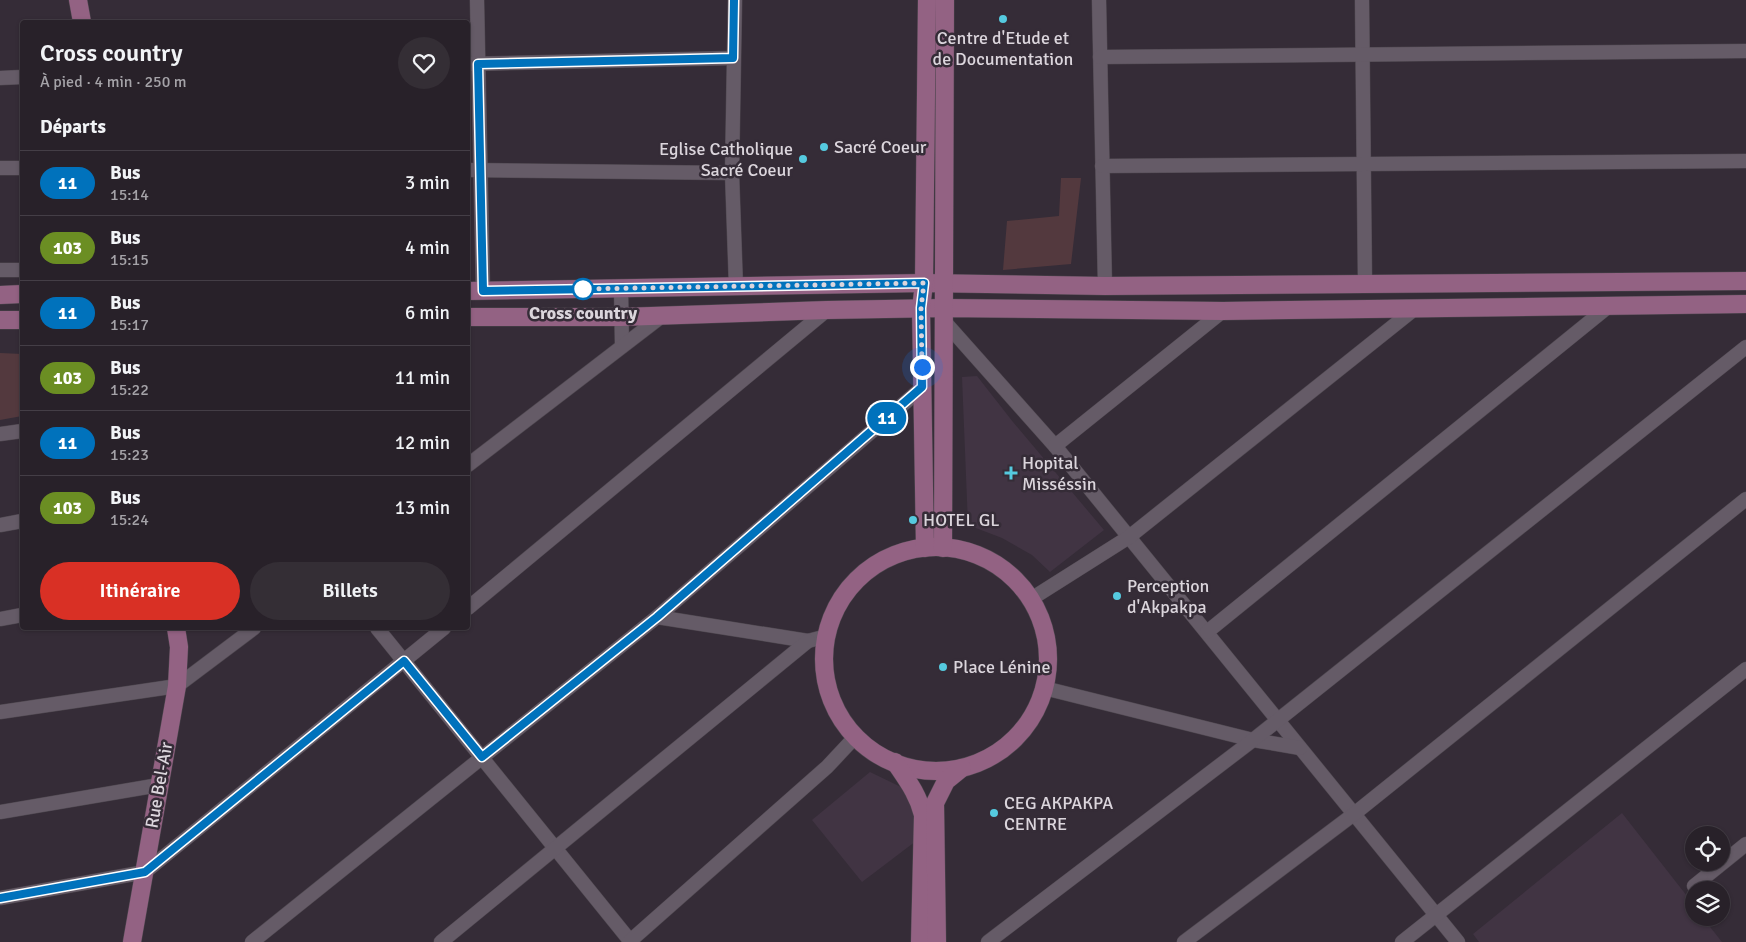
<!DOCTYPE html>
<html lang="fr">
<head>
<meta charset="utf-8">
<style>
	body { margin:0; font-family:Signika,sans-serif; background:#342e35; color:#f1f3f6; height:100vh; display:flex; flex-direction:column; font-size:19px; white-space:nowrap }
	* { box-sizing:border-box; margin:0 }
	p { font-size:16px; color:#a5a3a8 }
	.icon { flex:none; width:28px; height:28px; fill:none; stroke:currentColor; stroke-width:2; stroke-linecap:round; stroke-linejoin:round }
	.map { position:relative; flex:1; overflow:hidden }
	.details { position:absolute; left:20px; top:20px; width:450px; height:610px; display:flex; flex-direction:column; background:#282129; border-radius:5px; box-shadow:0 1px 4px #0004,0 0 0 1px #443e46 }
	.details>* { flex:none }
	.badge { padding:0 10px; border-radius:16px; font-size:18px; line-height:32px }
	.tools { position:absolute; left:1685px; top:826px; display:grid; gap:10px }
	.tools a { display:grid; place-items:center; width:45px; height:45px; border-radius:50%; background:#282129; box-shadow:0 1px 4px #0004,0 0 0 1px #443e46; font-size:25px }
	.you { position:absolute; width:25px; height:25px; margin:-12px; border:4px solid #fff; border-radius:50%; background:#1a73e8; box-shadow:0 0 0 8px #1a73e833 }
	.map>.badge { position:absolute; translate:-50% -50%; box-shadow:0 0 0 2px #fff }
	h2 { padding:0 20px; font-size:19px; line-height:45px }
	.round { display:grid; place-items:center; flex:none; width:52px; height:52px; border-radius:26px; background:#342e35 }
	.headline { display:flex; align-items:center; justify-content:space-between; height:85px; padding:0 20px }
	h1 { font-size:24px; font-weight:600; line-height:38px }
	.cta { display:flex; gap:10px; margin-top:auto; padding:10px 20px }
	.cta a { flex:1; height:58px; border-radius:30px; background:#d93025; color:#fff; font-size:20px; font-weight:600; line-height:58px; text-align:center }
	.cta a+a { background:#342e35; color:#f1f3f6 }
	ul { padding:0; list-style:none }
	li { display:flex; align-items:center; gap:15px; height:65px; padding:0 20px; border-top:1px solid #443e46 }
	li div { flex:1 }
	li b { display:block; font-size:19px }
	li em { font-style:normal }
	li .badge { min-width:55px; font-weight:700; text-align:center }
	.map>svg:first-child { display:block }
</style>
</head>
<body>
<div class="map">
<svg width="1746" height="942" viewBox="0 0 1746 942">
	<rect width="100%" height="100%" fill="#352c37"/>
	<g fill="#413443">
		<path d="M 977,376 L 1013,422 L 1104,530 L 1050,572 L 1032,555 L 1002,538 L 968,525 L 962,377 Z"/>
		<path d="M 870,772 L 901,787 L 907,792 L 915,804 L 916,841 L 862,882 L 812,820 Z"/>
		<path d="M 1622,813 L 1694,905 L 1694,918 L 1703,918 L 1722,942 L 1479,942 L 1473,934 Z"/>
	</g>
	<g fill="#53393e">
		<path d="M 1061,178 L 1081,178 L 1071,264 L 1003,270 L 1007,221 L 1059,216 Z"/>
		<path d="M 0,353 L 22,354 L 22,416 L 0,420 Z"/>
	</g>
	<g fill="none" stroke-linecap="round" stroke-linejoin="round">
		<g stroke="#4e474f" stroke-width="15">
			<g id="minor">
				<path d="M 477,0 L 483,291"/>
				<path d="M 735,0 L 732,173 L 736,287"/>
				<path d="M 1099,0 L 1105,286"/>
				<path d="M 1362,0 L 1365,283"/>
				<path d="M 1100,57 L 1746,51"/>
				<path d="M 468,64 L 733,58"/>
				<path d="M 0,78 L 22,77"/>
				<path d="M 1102,166 L 1746,161"/>
				<path d="M 0,168 L 22,168"/>
				<path d="M 468,170 L 732,173"/>
				<path d="M 0,270 L 22,270"/>
				<path d="M 621,288 L 622,346"/>
				<path d="M 943,320 L 1055,446 L 1458,942"/>
				<path d="M 0,434 L 22,431"/>
				<path d="M 1055,446 L 1223,311"/>
				<path d="M 468,465 L 662,316"/>
				<path d="M 0,525 L 22,521"/>
				<path d="M 1031,599 L 1129,537 L 1417,307"/>
				<path d="M 468,608 L 827,310"/>
				<path d="M 657,617 L 808,641 L 827,636"/>
				<path d="M 0,619 L 22,615"/>
				<path d="M 377,628 L 631,942"/>
				<path d="M 1207,632 L 1609,306"/>
				<path d="M 1044,688 L 1253,740 L 1300,748"/>
				<path d="M 0,712 L 177,686 L 254,628"/>
				<path d="M 0,812 L 159,785"/>
				<path d="M 1694,886 L 1746,844"/>
				<path d="M 0,898 L 145,872 L 444,628"/>
				<path d="M 252,942 L 657,617 L 923,387"/>
				<path d="M 441,942 L 808,641"/>
				<path d="M 629,942 L 827,767 L 856,736"/>
				<path d="M 988,942 L 1253,740 L 1746,347"/>
				<path d="M 1184,942 L 1354,814 L 1746,499"/>
				<path d="M 1402,942 L 1746,669"/>
			</g>
		</g>
		<g stroke="#4e474f" stroke-width="19">
			<g id="major">
				<path d="M 78,0 L 82,22"/>
				<path d="M 468,291 L 924,283 L 1105,286 L 1746,281"/>
				<path d="M 0,295 L 22,294"/>
				<path d="M 468,317 L 621,317 L 827,310 L 943,308 L 1223,311 L 1746,304"/>
				<path d="M 0,320 L 22,320"/>
				<circle cx="936" cy="659" r="112"/>
				<path d="M 925,548 L 921,309 L 924,283 L 927,0"/>
				<path d="M 943,548 L 945,0"/>
				<path d="M 895,762 C 907,780 918,794 923,815 L 920,942"/>
				<path d="M 132,942 L 177,686 L 179,647 L 176,628"/>
				<path d="M 937,942 L 935,803 L 946,781 L 962,768"/>
			</g>
		</g>
		<use href="#minor" stroke="#655b67" stroke-width="14"/>
		<use href="#major" stroke="#936283" stroke-width="18"/>
	</g>
	<g fill="none" stroke-linecap="round" stroke-linejoin="round">
		<g stroke="#fff" stroke-width="11">
			<path id="line" d="M 0,898 L 145,872 L 404,661 L 482,757 L 657,617 L 922,387 L 921,308 L 924,283 L 483,291 L 478,64 L 733,58 L 734,0"/>
		</g>
		<use href="#line" stroke="#0072bc" stroke-width="8"/>
		<path stroke="#dbd5dc" stroke-width="5" stroke-dasharray="0 9" d="M 583,289 L 582,289 L 924,283 L 921,308 L 922,367"/>
	</g>
	<g fill="#55cadf" stroke="#352c37" stroke-width="2">
		<circle cx="1003" cy="19" r="5"/>
		<circle cx="824" cy="147" r="5"/>
		<circle cx="803" cy="159" r="5"/>
		<path d="M1008.5 465.5h5v5h5v5h-5v5h-5v-5h-5v-5h5z"/>
		<circle cx="913" cy="520" r="5"/>
		<circle cx="1117" cy="596" r="5"/>
		<circle cx="943" cy="667" r="5"/>
		<circle cx="994" cy="813" r="5"/>
	</g>
	<circle fill="#fff" stroke="#0072bc" stroke-width="2.5" cx="583" cy="289" r="10"/>
	<g text-anchor="middle" stroke-width="5" stroke-linejoin="round" paint-order="stroke">
		<g font-size="18" fill="#dbd5dc" stroke="#352c37" text-anchor="start">
			<text x="1003" y="44" text-anchor="middle">Centre d'Etude et<tspan x="1003" dy="21">de Documentation</tspan></text>
			<text x="834" y="153">Sacré Coeur</text>
			<text x="793" y="155" text-anchor="end">Eglise Catholique<tspan x="793" dy="21">Sacré Coeur</tspan></text>
			<text x="1022" y="469">Hopital<tspan x="1022" dy="21">Misséssin</tspan></text>
			<text x="923" y="526">HOTEL GL</text>
			<text x="1127" y="592">Perception<tspan x="1127" dy="21">d'Akpakpa</tspan></text>
			<text x="953" y="673">Place Lénine</text>
			<text x="1004" y="809">CEG AKPAKPA<tspan x="1004" dy="21">CENTRE</tspan></text>
		</g>
		<g font-size="18" font-weight="bold" fill="#dbd5dc" stroke="#352c37">
			<text x="583" y="319">Cross country</text>
		</g>
		<g font-size="18" fill="#dbd5dc" stroke="#352c37">
			<text transform="translate(159 785) rotate(-80)" y="6">Rue Bel-Air</text>
		</g>
	</g>
</svg>
<div class="tools">
<a><svg class="icon" aria-label="locate" viewBox="0 0 24 24"><circle cx="12" cy="12" r="6"/><path d="M12 2v4M12 18v4M2 12h4M18 12h4"/></svg></a>
<a><svg class="icon" aria-label="layers" viewBox="0 0 24 24"><path d="M12 4l9 5-9 5-9-5zM3 14l9 5 9-5"/></svg></a>
</div>
<div class="you" style="left:922px;top:367px"></div>
<b class="badge" style="left:887px;top:418px;background:#0072bc;color:#fff">11</b>
<section class="details">
<div class="headline"><div><h1>Cross country</h1><p>À pied · 4 min · 250 m</p></div><a class="round"><svg class="icon" aria-label="heart" viewBox="0 0 24 24"><path d="M12 20l-8-8c-3-5 5-10 8-4 3-6 11-1 8 4z"/></svg></a></div>
<h2>Départs</h2>
<ul>
<li><span class="badge" style="background:#0072bc;color:#fff">11</span><div><b>Bus</b><p>15:14</p></div><em>3 min</em></li>
<li><span class="badge" style="background:#6b8e23;color:#fff">103</span><div><b>Bus</b><p>15:15</p></div><em>4 min</em></li>
<li><span class="badge" style="background:#0072bc;color:#fff">11</span><div><b>Bus</b><p>15:17</p></div><em>6 min</em></li>
<li><span class="badge" style="background:#6b8e23;color:#fff">103</span><div><b>Bus</b><p>15:22</p></div><em>11 min</em></li>
<li><span class="badge" style="background:#0072bc;color:#fff">11</span><div><b>Bus</b><p>15:23</p></div><em>12 min</em></li>
<li><span class="badge" style="background:#6b8e23;color:#fff">103</span><div><b>Bus</b><p>15:24</p></div><em>13 min</em></li>
</ul>
<div class="cta"><a>Itinéraire</a><a>Billets</a></div>
</section>
</div>
</body>
</html>
